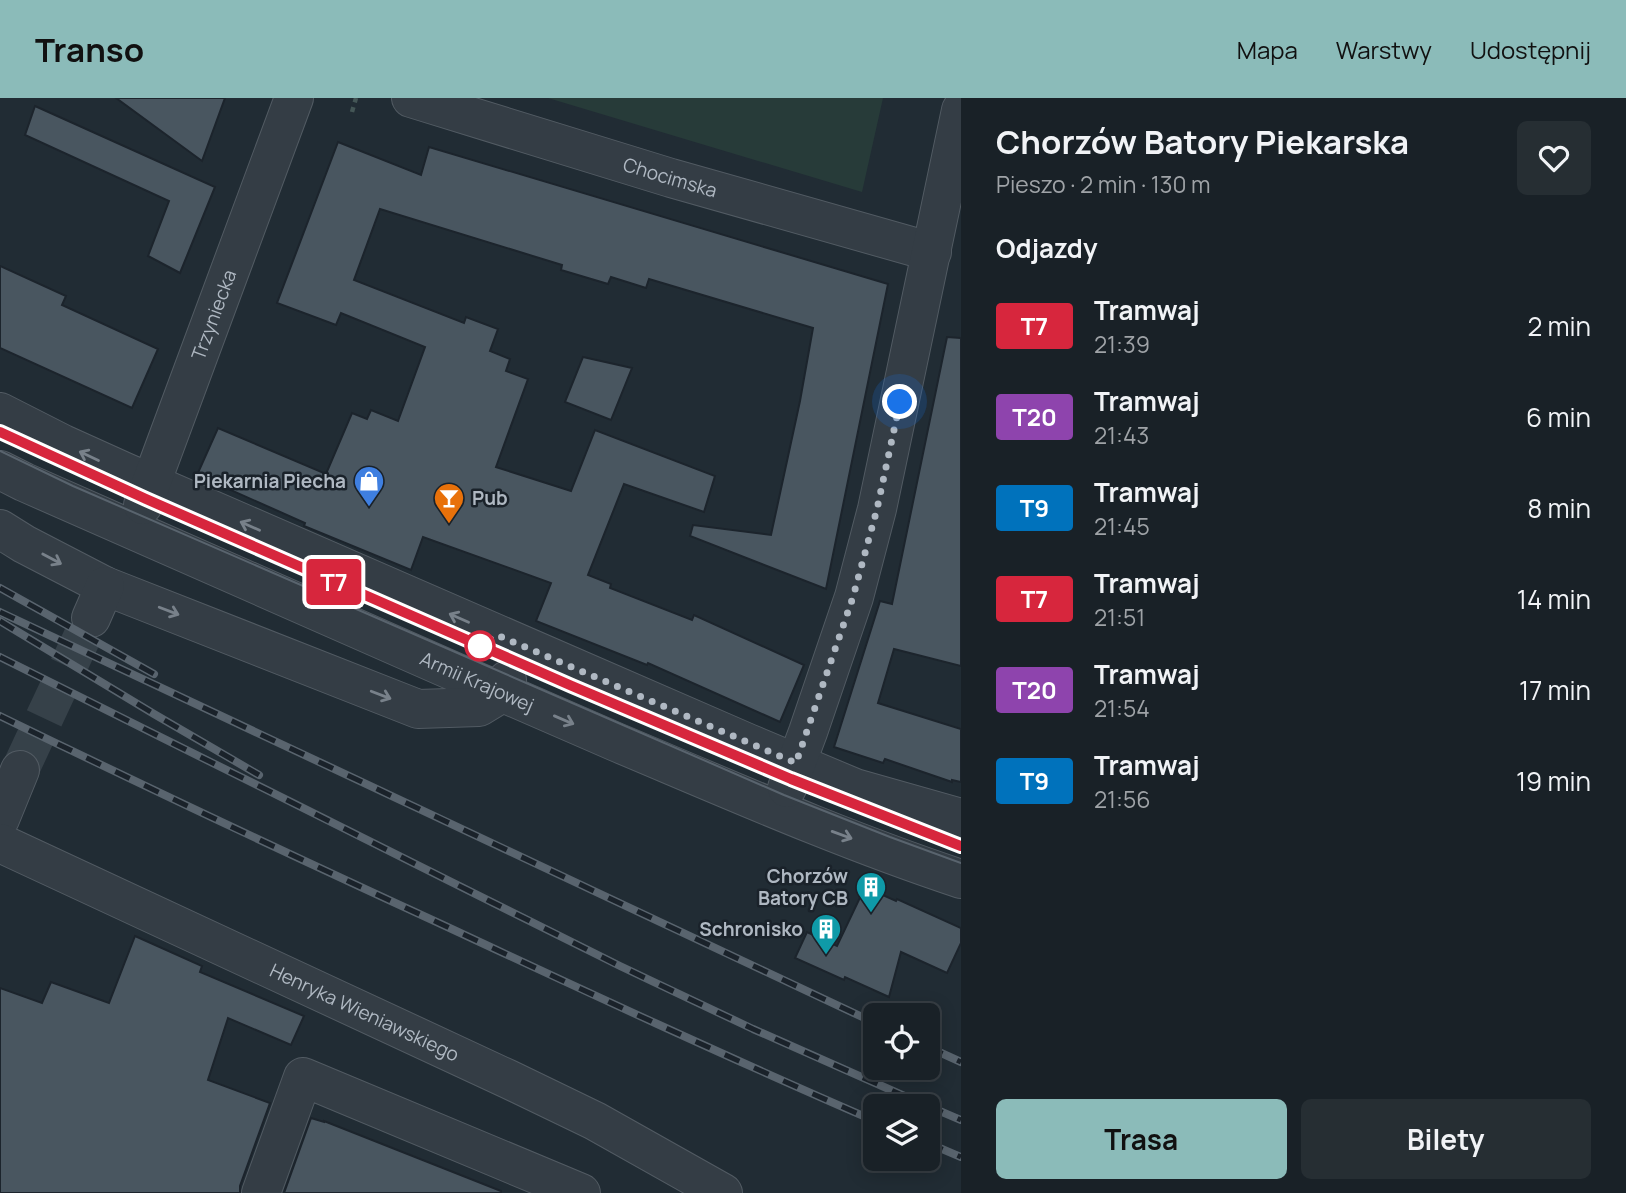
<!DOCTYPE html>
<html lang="pl">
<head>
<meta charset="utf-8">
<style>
	body { margin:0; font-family:Manrope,sans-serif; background:#262e33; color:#f1f3f6; height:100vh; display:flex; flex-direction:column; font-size:26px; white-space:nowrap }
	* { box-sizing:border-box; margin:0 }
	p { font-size:23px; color:#9fa3a7 }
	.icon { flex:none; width:38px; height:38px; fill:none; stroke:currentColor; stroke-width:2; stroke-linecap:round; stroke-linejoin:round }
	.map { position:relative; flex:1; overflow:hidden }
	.side { display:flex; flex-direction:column; background:#192127; width:665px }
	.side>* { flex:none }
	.badge { padding:0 14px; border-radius:5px; font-size:24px; line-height:46px }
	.buttons { position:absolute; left:863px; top:905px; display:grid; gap:14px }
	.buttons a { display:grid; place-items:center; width:77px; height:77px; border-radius:10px; background:#192127; box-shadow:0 4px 18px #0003,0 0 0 2px #373e44; font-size:35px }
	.you { position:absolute; width:35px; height:35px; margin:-18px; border:5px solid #fff; border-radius:50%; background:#1a73e8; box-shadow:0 0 0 10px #1a73e833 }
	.map>.badge { position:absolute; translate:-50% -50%; box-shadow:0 0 0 4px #fff }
	h2 { padding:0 35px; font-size:26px; line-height:63px }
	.round { display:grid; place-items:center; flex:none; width:74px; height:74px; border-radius:10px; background:#262e33 }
	.head { display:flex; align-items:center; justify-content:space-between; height:119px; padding:0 35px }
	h1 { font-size:33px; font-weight:700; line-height:52px }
	.primary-button { display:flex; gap:14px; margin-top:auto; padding:14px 35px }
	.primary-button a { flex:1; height:80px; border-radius:10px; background:#8bbbb9; color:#111; font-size:28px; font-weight:700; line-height:80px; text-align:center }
	.primary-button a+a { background:#262e33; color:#f1f3f6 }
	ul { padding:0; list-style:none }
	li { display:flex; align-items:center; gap:21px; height:91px; padding:0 35px }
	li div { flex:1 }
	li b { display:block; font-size:26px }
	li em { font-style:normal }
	li .badge { min-width:77px; font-weight:700; text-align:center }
	header { display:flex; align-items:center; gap:42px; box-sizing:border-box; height:98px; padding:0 35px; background:#8bbbb9; color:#111 }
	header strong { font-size:33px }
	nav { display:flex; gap:38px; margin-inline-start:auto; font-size:24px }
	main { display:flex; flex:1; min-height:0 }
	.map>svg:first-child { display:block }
</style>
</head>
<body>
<header>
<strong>Transo</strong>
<nav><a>Mapa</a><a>Warstwy</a><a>Udostępnij</a></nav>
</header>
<main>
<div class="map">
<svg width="961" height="1095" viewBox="0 0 961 1095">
	<rect width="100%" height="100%" fill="#212c34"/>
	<path fill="#273b39" d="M 548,0 L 883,0 L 862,94 Z"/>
	<g fill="#495660" stroke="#1c242c" stroke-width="2">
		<path d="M 116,0 L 225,0 L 202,63 Z"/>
		<path d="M 35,8 L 215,89 L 180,175 L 148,158 L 169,103 L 25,37 Z"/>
		<path d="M 338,44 L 421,77 L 429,49 L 888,186 L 826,491 L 690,438 L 693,427 L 771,437 L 800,303 L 813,230 L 649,181 L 646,190 L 611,179 L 608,186 L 561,172 L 562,167 L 380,111 L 354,182 L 464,225 L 466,219 L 498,231 L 490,253 L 510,261 L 506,273 L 528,281 L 496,369 L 571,393 L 595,332 L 715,378 L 704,414 L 624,386 L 588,477 L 611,486 L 610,490 L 692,522 L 694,517 L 804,567 L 780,624 L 648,565 L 647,567 L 536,523 L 551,485 L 423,439 L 411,472 L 304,428 L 305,425 L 197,377 L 218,330 L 326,376 L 352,315 L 367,321 L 371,312 L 398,323 L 425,249 L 341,215 L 336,227 L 277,205 Z"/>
		<path d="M 0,168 L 66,198 L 62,207 L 158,251 L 132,310 L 0,250 Z"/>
		<path d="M 947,239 L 961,240 L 961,568 L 894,551 L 878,605 L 961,631 L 961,684 L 952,682 L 952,684 L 885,661 L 883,665 L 834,649 L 880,503 L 892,506 Z"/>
		<path d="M 583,259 L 632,270 L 611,322 L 565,304 Z"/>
		<path d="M 865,789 L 896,803 L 897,801 L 961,830 L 961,845 L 947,875 L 901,854 L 889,899 L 845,879 L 844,882 L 795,860 L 807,834 L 837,848 Z"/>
		<path d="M 135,838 L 202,868 L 200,874 L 304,918 L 291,947 L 228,920 L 208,982 L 270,1005 L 240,1088 L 240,1095 L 0,1095 L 0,890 L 42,905 L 51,884 L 109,905 Z"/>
		<path d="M 311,1020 L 324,1024 L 324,1023 L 501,1093 L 501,1095 L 284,1095 Z"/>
	</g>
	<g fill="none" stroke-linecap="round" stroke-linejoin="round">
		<path stroke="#364149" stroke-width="38" stroke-dasharray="38 19" stroke-linecap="butt" d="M 20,672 L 91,520"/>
		<g stroke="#525b63" stroke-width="40">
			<g id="minor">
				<path id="s1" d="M 411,0 L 671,80 L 932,154"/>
				<path d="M 0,314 L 63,346 L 125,374 L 748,645 L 855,690 L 961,720"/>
				<path id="s2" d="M 0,372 L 24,384 C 222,470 418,559 616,644 C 730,692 843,742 961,781"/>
				<path id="s3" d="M 143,407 L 294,0"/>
				<path d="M 0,431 L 24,446 L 105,488 L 418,611 L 479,609 L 502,595 L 507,582"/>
				<path d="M 91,520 L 105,488"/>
				<path d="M 787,690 L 808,634 L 854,499 L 877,411 L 961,12"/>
				<path d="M 0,721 L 20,672"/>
				<path id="s4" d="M 0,745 L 508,981 L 595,1023 L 723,1095"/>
				<path d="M 261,1095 L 303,979 L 581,1095"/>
			</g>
		</g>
		<path stroke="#445656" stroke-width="4.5" stroke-dasharray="5 5" stroke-linecap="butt" d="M 352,14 L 356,0"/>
		<use href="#minor" stroke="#343d45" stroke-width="38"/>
		<g stroke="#59646e" stroke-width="2">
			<path d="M 0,334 L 146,401 L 572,588 L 791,681 L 961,748"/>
			<path d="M 0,353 L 73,388 L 784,697 L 890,739 L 961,765"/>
		</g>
		<g stroke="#59646e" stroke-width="8">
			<g id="rail">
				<path d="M 0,490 L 154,576"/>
				<path d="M 0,514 L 875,925"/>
				<path d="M 0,523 L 154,616 L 259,677"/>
				<path d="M 0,559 L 620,868 L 753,931 L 927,1008"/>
				<path d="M 0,618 C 146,689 293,758 441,826 C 585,893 729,960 875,1023"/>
				<path d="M 928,949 L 961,964"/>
				<path d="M 928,1008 L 961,1022"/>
				<path d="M 928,1045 L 961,1059"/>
			</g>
		</g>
		<use href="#rail" stroke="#1a222a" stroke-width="5" stroke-dasharray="16" stroke-linecap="butt"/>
	</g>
	<defs><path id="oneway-shaft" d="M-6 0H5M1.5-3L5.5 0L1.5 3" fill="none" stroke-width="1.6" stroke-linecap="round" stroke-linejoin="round" transform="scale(1.75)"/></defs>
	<g stroke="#78818a">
		<use href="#oneway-shaft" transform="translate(89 358) rotate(-155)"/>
		<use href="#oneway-shaft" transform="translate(250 428) rotate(-156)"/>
		<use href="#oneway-shaft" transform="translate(52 461) rotate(28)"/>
		<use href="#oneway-shaft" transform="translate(169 513) rotate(21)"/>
		<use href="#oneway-shaft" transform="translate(459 520) rotate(-156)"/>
		<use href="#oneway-shaft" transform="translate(381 597) rotate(21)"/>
		<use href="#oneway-shaft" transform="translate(564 622) rotate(23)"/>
		<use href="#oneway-shaft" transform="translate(842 737) rotate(20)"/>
	</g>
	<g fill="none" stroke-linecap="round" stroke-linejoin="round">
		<g stroke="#fff" stroke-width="16">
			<path id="line" d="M 0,334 L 146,401 L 572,588 L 791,681 L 961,748"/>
		</g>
		<use href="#line" stroke="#d7263d" stroke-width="10"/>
		<path stroke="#afb8c2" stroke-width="7" stroke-dasharray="0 12.6" d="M 480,548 L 497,537 L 796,665 L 853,499 L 877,411 L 900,304"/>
	</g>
	<defs>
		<g id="shop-pin" transform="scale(1.575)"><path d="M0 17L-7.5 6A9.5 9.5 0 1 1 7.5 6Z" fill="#3f7fe0" stroke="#1a222a"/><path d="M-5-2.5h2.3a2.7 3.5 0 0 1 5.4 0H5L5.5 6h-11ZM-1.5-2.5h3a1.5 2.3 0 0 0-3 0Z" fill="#fff"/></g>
		<g id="bar-pin" transform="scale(1.575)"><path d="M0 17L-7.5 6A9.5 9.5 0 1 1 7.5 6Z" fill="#e8710a" stroke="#1a222a"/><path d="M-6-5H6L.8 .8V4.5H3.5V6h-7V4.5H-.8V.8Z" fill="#fff"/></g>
		<g id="building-pin" transform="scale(1.575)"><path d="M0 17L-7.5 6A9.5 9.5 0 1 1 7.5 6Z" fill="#0f9aa8" stroke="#1a222a"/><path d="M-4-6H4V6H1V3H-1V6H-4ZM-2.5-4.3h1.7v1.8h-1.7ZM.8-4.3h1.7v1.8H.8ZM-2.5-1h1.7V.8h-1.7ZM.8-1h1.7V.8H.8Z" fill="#fff"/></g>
	</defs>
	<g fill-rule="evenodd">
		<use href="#shop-pin" x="369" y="383"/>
		<use href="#bar-pin" x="449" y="400"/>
		<use href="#building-pin" x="871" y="789"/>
		<use href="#building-pin" x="826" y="831"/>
	</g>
	<circle fill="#fff" stroke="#d7263d" stroke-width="3.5" cx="480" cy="548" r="14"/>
	<g text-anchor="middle" stroke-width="5" stroke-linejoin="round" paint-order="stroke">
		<g font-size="19" fill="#afb8c2" stroke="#1a222a">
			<text dy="7" stroke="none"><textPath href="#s1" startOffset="271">Chocimska</textPath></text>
			<text dy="7" stroke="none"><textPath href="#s3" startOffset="203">Trzyniecka</textPath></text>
			<text dy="7" stroke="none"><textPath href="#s2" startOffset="522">Armii Krajowej</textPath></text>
			<text dy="7" stroke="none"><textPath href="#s4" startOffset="402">Henryka Wieniawskiego</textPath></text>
		</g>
		<g font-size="19" font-weight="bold" fill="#afb8c2" stroke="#1a222a" text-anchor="end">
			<text x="346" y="390">Piekarnia Piecha</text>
			<text x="472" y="407" text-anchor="start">Pub</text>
			<text x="848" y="785">Chorzów<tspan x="848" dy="22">Batory CB</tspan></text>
			<text x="803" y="838">Schronisko</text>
		</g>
	</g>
</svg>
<div class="buttons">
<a><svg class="icon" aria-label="locate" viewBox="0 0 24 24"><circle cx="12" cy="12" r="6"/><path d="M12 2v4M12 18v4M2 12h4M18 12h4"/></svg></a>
<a><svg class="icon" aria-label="layers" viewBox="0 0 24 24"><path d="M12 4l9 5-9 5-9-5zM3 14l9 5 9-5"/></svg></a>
</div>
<div class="you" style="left:900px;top:304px"></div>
<b class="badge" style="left:334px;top:484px;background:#d7263d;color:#fff">T7</b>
</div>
<section class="side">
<div class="head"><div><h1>Chorzów Batory Piekarska</h1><p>Pieszo · 2 min · 130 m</p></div><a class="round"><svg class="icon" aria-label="heart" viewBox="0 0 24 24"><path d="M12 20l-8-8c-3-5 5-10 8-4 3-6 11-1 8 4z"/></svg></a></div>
<h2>Odjazdy</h2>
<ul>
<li><span class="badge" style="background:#d7263d;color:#fff">T7</span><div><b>Tramwaj</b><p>21:39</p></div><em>2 min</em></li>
<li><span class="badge" style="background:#8e44ad;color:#fff">T20</span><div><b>Tramwaj</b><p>21:43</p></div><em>6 min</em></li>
<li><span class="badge" style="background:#0072bc;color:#fff">T9</span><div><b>Tramwaj</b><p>21:45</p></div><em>8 min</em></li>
<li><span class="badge" style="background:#d7263d;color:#fff">T7</span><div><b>Tramwaj</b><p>21:51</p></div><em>14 min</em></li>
<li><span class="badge" style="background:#8e44ad;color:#fff">T20</span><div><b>Tramwaj</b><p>21:54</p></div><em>17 min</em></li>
<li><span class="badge" style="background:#0072bc;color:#fff">T9</span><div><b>Tramwaj</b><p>21:56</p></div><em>19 min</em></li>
</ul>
<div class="primary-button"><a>Trasa</a><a>Bilety</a></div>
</section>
</main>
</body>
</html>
